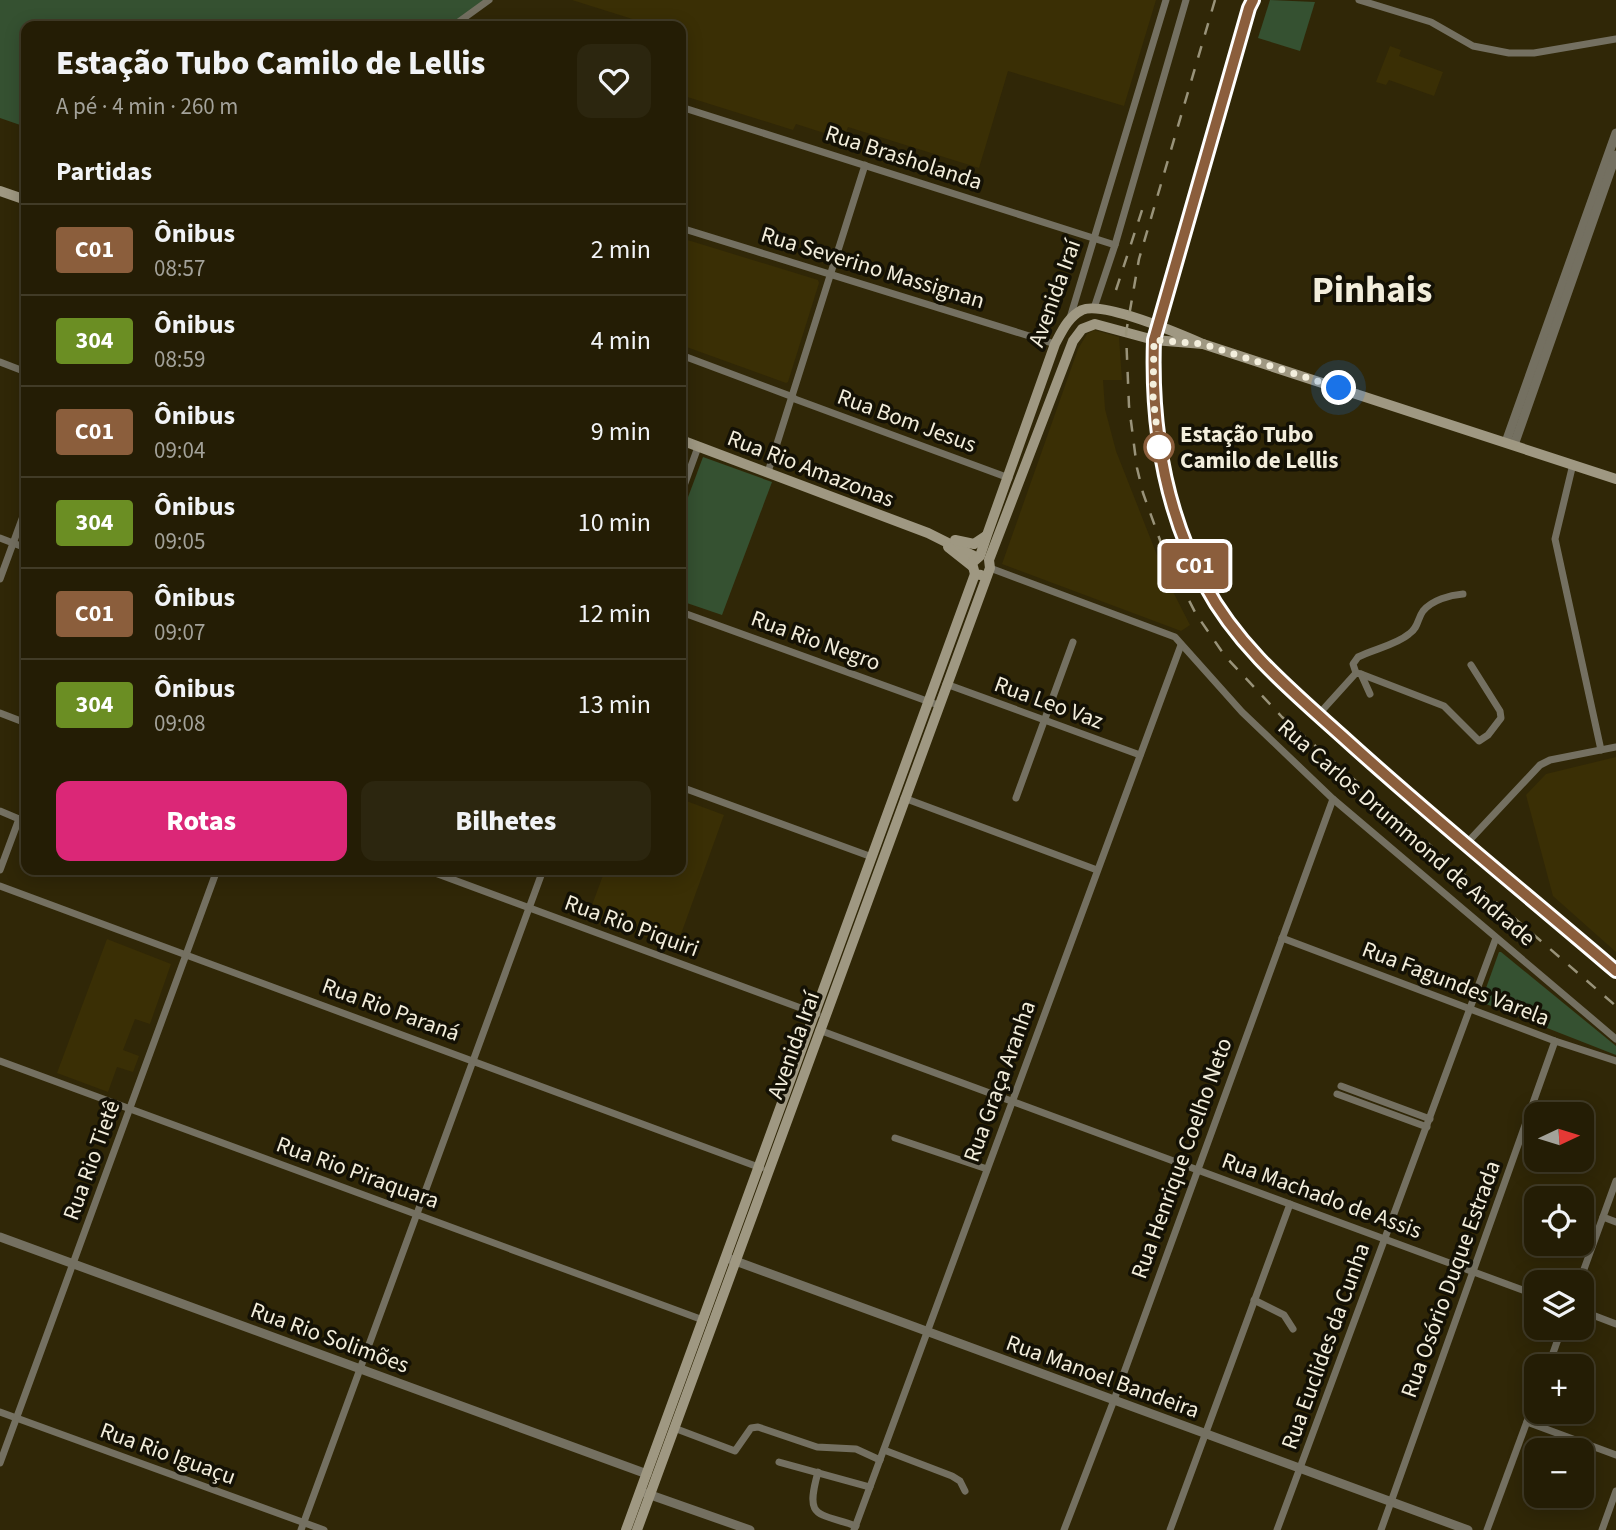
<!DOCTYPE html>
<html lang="pt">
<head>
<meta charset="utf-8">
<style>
	body { margin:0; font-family:"Source Sans 3",sans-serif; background:#2c260f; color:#f1f3f6; height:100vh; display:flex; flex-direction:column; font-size:26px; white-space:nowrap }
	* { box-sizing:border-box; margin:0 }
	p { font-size:23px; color:#a3a29a }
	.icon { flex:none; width:38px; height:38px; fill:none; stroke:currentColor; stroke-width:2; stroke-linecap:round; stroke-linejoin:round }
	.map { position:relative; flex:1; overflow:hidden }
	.sheet { position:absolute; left:21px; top:21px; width:665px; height:854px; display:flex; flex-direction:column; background:#241d05; border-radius:14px; box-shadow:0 4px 18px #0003,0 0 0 2px #413b27 }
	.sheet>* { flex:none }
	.badge { padding:0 14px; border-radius:5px; font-size:24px; line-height:46px }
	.needle { width:46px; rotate:86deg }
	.tools { position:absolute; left:1524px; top:1102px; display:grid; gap:14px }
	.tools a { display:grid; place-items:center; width:70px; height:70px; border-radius:14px; background:#241d05; box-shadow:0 4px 18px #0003,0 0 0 2px #413b27; font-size:35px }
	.you { position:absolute; width:35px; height:35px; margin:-18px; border:5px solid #fff; border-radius:50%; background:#1a73e8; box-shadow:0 0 0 10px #1a73e833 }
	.map>.badge { position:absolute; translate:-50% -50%; box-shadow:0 0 0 4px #fff }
	h2 { padding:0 35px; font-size:26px; line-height:63px }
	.round { display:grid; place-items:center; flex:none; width:74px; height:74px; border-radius:14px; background:#2c260f }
	.overview { display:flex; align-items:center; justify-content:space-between; height:119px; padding:0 35px }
	h1 { font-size:33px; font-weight:800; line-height:52px }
	.cta { display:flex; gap:14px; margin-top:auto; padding:14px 35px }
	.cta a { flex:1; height:80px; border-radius:14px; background:#db2777; color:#fff; font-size:28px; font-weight:800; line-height:80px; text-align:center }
	.cta a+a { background:#2c260f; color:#f1f3f6 }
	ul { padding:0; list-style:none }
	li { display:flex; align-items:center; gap:21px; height:91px; padding:0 35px; border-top:2px solid #413b27 }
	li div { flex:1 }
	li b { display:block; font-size:26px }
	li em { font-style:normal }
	li .badge { min-width:77px; font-weight:700; text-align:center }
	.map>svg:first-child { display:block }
</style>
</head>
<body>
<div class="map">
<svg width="1616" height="1530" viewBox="0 0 1616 1530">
	<rect width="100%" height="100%" fill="#302707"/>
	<g fill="#3a2f05">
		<path d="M 572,0 L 1156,0 L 1124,106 L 1008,71 L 979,168 L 848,127 L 843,139 L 796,124 L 793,130 L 681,95 L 681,26 L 645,26 L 645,23 Z"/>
		<path d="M 1390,46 L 1401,50 L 1399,56 L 1443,72 L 1434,96 L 1389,80 L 1386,85 L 1376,82 Z"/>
		<path d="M 681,238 L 818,280 L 819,283 L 788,382 L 786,383 L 681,345 Z"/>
		<path d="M 1094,330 L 1119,337 L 1122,380 L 1103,380 L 1105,409 L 1116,451 L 1166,578 L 1190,625 L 1181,631 L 1002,564 L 1078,349 L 1087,334 Z"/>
		<path d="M 1616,757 L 1616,952 L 1553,896 L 1526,795 L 1546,774 Z"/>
		<path d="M 681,799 L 724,815 L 676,948 L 588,916 L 605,870 L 681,870 Z"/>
		<path d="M 107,939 L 171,964 L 150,1024 L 135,1019 L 123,1050 L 139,1056 L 133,1072 L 117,1067 L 108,1092 L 57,1073 Z"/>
	</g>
	<g fill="#355131">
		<path d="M 0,0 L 489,0 L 453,26 L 26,26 L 26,127 L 0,118 Z"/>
		<path d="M 1270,0 L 1315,2 L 1300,51 L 1258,38 Z"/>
		<path d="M 703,457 L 772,482 L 722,615 L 681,601 L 681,516 Z"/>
		<path d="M 1499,952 L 1501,952 L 1616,1046 L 1616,1055 L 1481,1002 Z"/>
	</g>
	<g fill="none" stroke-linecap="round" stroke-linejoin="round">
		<g stroke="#747061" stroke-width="7">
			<path d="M 1359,0 L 1431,22 L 1473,46 L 1509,53 L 1534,53 L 1616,39"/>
			<path d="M 453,26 L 489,0"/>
			<path d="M 681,107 L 1115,245"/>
			<path d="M 681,228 L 1055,344"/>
			<path d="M 1094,308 L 1115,245 L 1186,0"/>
			<path d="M 1070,318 L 1166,0"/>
			<path d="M 681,355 L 793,397"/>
			<path d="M 0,362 L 26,372"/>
			<path d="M 792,398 L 1009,478"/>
			<path d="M 1573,464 L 1555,539 L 1601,750"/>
			<path d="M 768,472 L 865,165"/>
			<path d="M 681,494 L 698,447"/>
			<path d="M 0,538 L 26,548"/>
			<path d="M 990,568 L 1175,637 L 1242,712 L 1333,799 L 1616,1039"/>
			<path d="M 0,579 L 26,508"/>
			<path d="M 681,612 L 938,705"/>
			<path d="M 1356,673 L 1353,664 L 1358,657 C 1374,649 1396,645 1409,634 C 1419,627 1417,619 1423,611 C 1432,600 1450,595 1463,594"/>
			<path d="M 1361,674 L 1444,706 L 1479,741 L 1488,735 L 1501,718 L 1500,711 L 1471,665"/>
			<path d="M 946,684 L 1140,755"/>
			<path d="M 0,713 L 26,723"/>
			<path d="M 1318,715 L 1356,673 L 1361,674 L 1370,694"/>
			<path d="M 681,787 L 872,857"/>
			<path d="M 904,798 L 1097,870"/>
			<path d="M 1016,798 L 1073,642"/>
			<path d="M 0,811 L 19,819 L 0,870"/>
			<path d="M 1466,844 L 1540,765 L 1550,760 L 1616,747"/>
			<path d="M 427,870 L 817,1014"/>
			<path d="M 0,886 L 761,1168"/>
			<path d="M 1282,938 L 1555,1041 L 1616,1061"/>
			<path d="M 819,1030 L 1536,1295"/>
			<path d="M 0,1061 L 703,1320"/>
			<path d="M 1341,1086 L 1430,1119"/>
			<path d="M 1337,1094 L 1427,1127"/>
			<path d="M 895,1138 L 987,1169"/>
			<path d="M 1603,1217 L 1616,1222"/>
			<path d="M 1579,1283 L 1616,1181"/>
			<path d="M 1254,1300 L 1284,1315 L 1293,1329"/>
			<path d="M 1582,1311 L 1616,1324"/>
			<path d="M 1548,1367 L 1562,1328"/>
			<path d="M 0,1412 L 324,1530"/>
			<path d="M 1527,1422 L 1616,1455"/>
			<path d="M 674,1428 L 735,1451 L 751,1428 L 758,1427 L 817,1447 L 856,1449 L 880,1460"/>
			<path d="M 884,1450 L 952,1476 L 960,1481 L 965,1491"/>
			<path d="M 779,1462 L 870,1487"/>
			<path d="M 0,1463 L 217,870"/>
			<path d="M 818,1472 C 805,1519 816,1512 856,1526"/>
			<path d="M 301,1530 L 543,870"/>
			<path d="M 854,1530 L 1181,645"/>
			<path d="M 1064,1530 L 1114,1400 L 1333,799"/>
			<path d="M 1170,1530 L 1290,1204"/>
			<path d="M 1277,1530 L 1496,938"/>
			<path d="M 1381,1530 L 1555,1041"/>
			<path d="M 1487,1530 L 1536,1397"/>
			<path d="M 1602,1530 L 1616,1491"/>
		</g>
		<g stroke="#747061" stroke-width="9">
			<path d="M 1506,442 L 1616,133"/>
			<path d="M 1514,445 L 1616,155"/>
			<path d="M 0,1237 L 647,1474"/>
			<path d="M 730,1259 L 1468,1530"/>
			<path d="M 645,1493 L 750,1530"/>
		</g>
		<g stroke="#9f9882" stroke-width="10">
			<path d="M 0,191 L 26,200"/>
			<path d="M 681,440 L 928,533 L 976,557"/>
			<path d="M 955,540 L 974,544 L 986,536"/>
			<path d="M 948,547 L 972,566"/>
			<path d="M 981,575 L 975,574 L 972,563 L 980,556 L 987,535 L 1055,344 C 1062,331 1068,317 1082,310 C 1103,301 1180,334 1203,344 L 1616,479"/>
			<path d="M 626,1530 L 975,574"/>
			<path d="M 637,1530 L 990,568 L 989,560 L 1073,341 L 1082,329 L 1095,324 L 1154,340 L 1203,344"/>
		</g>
		<path stroke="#c0b89a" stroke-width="10" d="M 1251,0 L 1154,340 C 1151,426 1164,509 1205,585 C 1238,647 1292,691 1343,737 C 1432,818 1525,893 1616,971"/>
		<g stroke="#99937a" stroke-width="2.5" stroke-dasharray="12 12" stroke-linecap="butt">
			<path d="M 1215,0 L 1139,259 L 1126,333 L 1129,406 L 1137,468 L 1143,493 L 1165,554 L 1196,614 L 1225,656 L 1282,717 L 1616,1006"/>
			<path d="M 1116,290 L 1144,204"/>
		</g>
	</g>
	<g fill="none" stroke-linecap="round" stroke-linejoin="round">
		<g stroke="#fff" stroke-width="16">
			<path id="line" d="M 1253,0 L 1249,8 L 1154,340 C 1151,426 1164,509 1205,585 C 1238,647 1292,691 1343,737 C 1432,818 1525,893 1616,971"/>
		</g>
		<use href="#line" stroke="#8b5e3c" stroke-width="10"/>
		<path stroke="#f3eedc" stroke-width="7" stroke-dasharray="0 12.6" d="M 1159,447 L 1153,396 L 1154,340 L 1203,344 L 1339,388"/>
	</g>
	<circle fill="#fff" stroke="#8b5e3c" stroke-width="3.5" cx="1159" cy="447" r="14"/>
	<g text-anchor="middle" stroke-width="7" stroke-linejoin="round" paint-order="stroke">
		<g font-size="23" fill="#f3eedc" stroke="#141105">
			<text transform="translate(904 157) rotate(18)" y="8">Rua Brasholanda</text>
			<text transform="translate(873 267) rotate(17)" y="8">Rua Severino Massignan</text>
			<text transform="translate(1054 293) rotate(-70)" y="8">Avenida Iraí</text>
			<text transform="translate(907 420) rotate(20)" y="8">Rua Bom Jesus</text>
			<text transform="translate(811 468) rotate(21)" y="8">Rua Rio Amazonas</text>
			<text transform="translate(816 640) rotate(20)" y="8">Rua Rio Negro</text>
			<text transform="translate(1049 702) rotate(20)" y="8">Rua Leo Vaz</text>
			<text transform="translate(1407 832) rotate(41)" y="8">Rua Carlos Drummond de Andrade</text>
			<text transform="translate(632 925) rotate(20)" y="8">Rua Rio Piquiri</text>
			<text transform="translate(1456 983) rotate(21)" y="8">Rua Fagundes Varela</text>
			<text transform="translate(391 1009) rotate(20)" y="8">Rua Rio Paraná</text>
			<text transform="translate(793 1045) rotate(-70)" y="8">Avenida Iraí</text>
			<text transform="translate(999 1081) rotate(-70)" y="8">Rua Graça Aranha</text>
			<text transform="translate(1181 1158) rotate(-70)" y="8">Rua Henrique Coelho Neto</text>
			<text transform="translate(91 1160) rotate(-70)" y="8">Rua Rio Tietê</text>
			<text transform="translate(358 1172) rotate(20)" y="8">Rua Rio Piraquara</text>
			<text transform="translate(1322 1195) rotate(20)" y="8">Rua Machado de Assis</text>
			<text transform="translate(1450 1279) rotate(-70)" y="8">Rua Osório Duque Estrada</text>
			<text transform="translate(330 1337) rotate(20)" y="8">Rua Rio Solimões</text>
			<text transform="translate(1325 1346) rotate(-70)" y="8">Rua Euclides da Cunha</text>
			<text transform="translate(1103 1376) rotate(20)" y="8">Rua Manoel Bandeira</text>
			<text transform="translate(168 1453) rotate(20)" y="8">Rua Rio Iguaçu</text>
		</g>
		<g font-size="23" font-weight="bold" fill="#f3eedc" stroke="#141105" text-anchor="start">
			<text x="1180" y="442">Estação Tubo<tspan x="1180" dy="26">Camilo de Lellis</tspan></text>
		</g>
		<g font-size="37" font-weight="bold" fill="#f3eedc" stroke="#141105">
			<text x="1372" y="302">Pinhais</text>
		</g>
	</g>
</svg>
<div class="tools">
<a><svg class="needle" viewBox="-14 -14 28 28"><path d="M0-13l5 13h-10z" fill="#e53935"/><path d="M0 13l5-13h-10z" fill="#a3a29a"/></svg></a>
<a><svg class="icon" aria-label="locate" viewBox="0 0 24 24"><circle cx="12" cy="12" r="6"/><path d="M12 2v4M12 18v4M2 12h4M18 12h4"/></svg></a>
<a><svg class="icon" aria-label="layers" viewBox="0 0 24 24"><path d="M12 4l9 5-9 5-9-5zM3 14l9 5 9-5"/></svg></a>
<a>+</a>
<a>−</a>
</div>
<div class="you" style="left:1339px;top:388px"></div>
<b class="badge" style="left:1195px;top:566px;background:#8b5e3c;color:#fff">C01</b>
<section class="sheet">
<div class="overview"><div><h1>Estação Tubo Camilo de Lellis</h1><p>A pé · 4 min · 260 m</p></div><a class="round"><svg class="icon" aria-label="heart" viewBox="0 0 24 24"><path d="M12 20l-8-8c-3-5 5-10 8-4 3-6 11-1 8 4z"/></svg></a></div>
<h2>Partidas</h2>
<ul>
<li><span class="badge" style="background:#8b5e3c;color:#fff">C01</span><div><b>Ônibus</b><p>08:57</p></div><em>2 min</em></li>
<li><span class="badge" style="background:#6b8e23;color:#fff">304</span><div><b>Ônibus</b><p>08:59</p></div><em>4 min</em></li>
<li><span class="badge" style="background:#8b5e3c;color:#fff">C01</span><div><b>Ônibus</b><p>09:04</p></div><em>9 min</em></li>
<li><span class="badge" style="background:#6b8e23;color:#fff">304</span><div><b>Ônibus</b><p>09:05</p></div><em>10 min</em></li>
<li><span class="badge" style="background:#8b5e3c;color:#fff">C01</span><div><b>Ônibus</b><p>09:07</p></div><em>12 min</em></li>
<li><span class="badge" style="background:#6b8e23;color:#fff">304</span><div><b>Ônibus</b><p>09:08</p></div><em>13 min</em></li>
</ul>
<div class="cta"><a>Rotas</a><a>Bilhetes</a></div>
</section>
</div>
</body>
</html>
